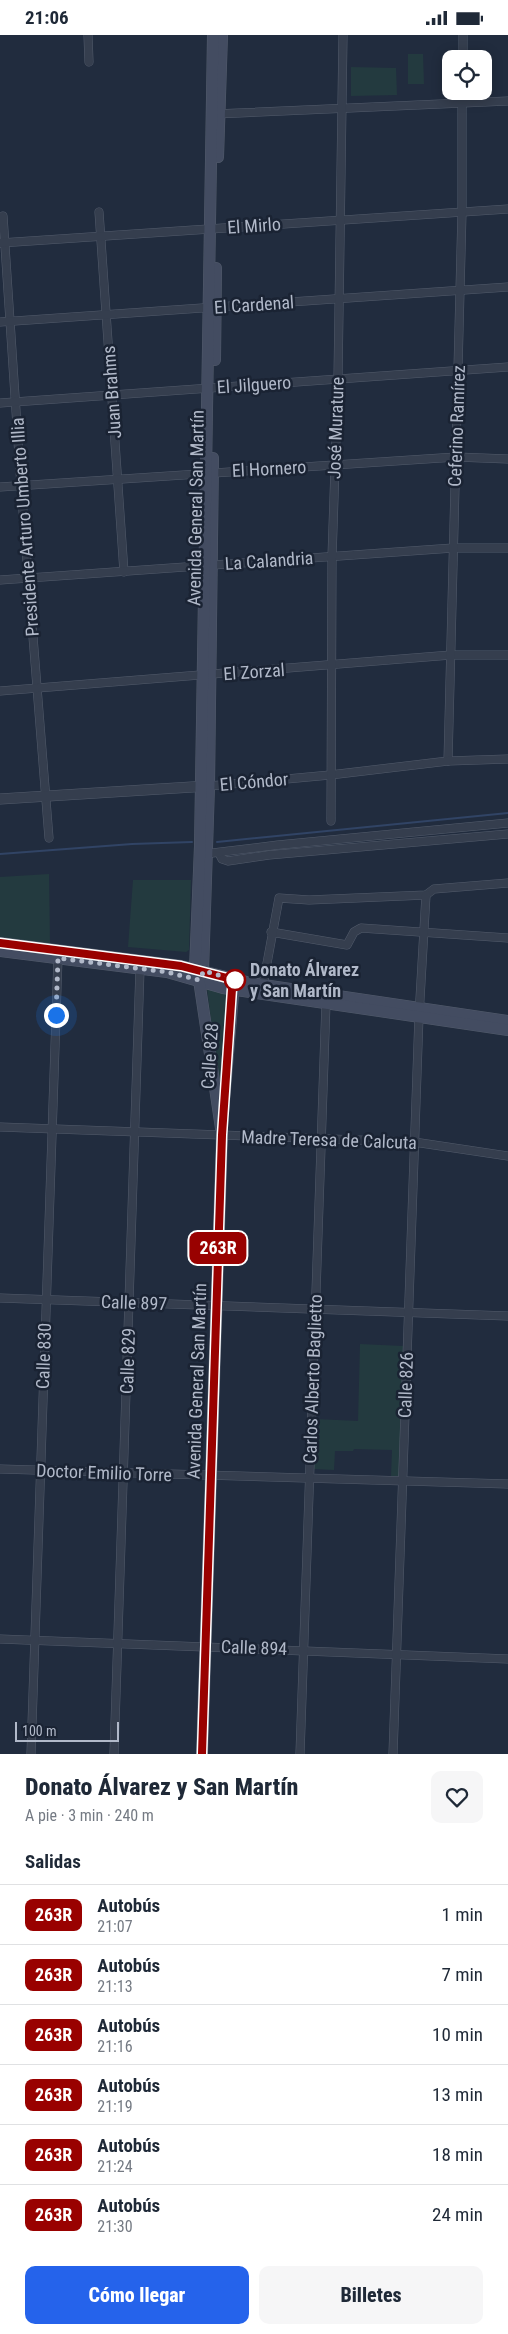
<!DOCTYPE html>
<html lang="es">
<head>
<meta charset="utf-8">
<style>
	body { margin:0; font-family:"Roboto Condensed",sans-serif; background:#f6f6f7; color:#1f2937; height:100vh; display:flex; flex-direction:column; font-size:19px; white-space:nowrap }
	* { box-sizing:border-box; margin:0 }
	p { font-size:16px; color:#747a83 }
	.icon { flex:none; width:28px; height:28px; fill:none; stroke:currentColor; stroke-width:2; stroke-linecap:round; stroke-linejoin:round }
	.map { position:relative; height:1719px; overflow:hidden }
	.sheet { display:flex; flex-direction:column; background:#fff; flex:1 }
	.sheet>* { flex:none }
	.badge { padding:0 10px; border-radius:8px; font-size:18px; line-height:32px }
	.buttons { position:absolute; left:442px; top:15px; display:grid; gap:10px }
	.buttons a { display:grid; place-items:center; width:50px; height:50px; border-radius:10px; background:#fff; box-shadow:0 2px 12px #0003; font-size:25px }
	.scale { position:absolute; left:15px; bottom:12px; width:104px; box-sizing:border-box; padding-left:5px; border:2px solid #b1b9c9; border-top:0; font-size:14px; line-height:18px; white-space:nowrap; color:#b1b9c9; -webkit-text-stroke:4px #1a2333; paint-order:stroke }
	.you { position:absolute; width:25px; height:25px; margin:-12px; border:4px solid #fff; border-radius:50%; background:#1a73e8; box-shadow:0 0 0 8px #1a73e833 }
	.map>.badge { position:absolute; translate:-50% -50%; box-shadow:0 0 0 2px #fff }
	h2 { padding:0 25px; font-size:19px; line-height:45px }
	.round { display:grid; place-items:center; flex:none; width:52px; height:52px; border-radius:10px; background:#f6f6f7 }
	.head { display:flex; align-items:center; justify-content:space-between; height:85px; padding:0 25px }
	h1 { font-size:24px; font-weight:800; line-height:38px }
	.cta { display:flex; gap:10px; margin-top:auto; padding:10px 25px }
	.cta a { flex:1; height:58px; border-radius:10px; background:#2563eb; color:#fff; font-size:20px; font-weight:800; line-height:58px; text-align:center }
	.cta a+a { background:#f6f6f7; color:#1f2937 }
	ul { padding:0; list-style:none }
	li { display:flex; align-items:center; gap:15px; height:60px; padding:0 25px; border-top:1px solid #e0e1e3 }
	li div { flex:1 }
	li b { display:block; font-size:19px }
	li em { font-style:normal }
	li .badge { min-width:55px; font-weight:700; text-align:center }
	.status { display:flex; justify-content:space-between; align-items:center; height:35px; padding:0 25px; background:#fff; direction:ltr }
	.status svg { height:14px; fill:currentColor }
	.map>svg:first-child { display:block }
</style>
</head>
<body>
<div class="status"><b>21:06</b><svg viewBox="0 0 49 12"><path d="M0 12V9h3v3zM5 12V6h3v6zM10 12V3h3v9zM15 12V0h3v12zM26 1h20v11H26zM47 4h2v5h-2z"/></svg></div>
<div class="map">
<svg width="508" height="1719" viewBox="0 0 508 1719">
	<rect width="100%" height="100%" fill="#212c3e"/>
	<g fill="#233a3f">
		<path d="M 408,19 L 423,19 L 424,49 L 408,49 Z"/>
		<path d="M 351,32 L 396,33 L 397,60 L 351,61 Z"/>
		<path d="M 49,839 L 50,909 L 0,903 L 0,842 Z"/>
		<path d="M 133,845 L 191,845 L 189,915 L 186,917 L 128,912 Z"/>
		<path d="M 207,953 L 229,960 L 222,1052 L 219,1051 Z"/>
		<path d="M 360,1309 L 403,1311 L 399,1441 L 391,1441 L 392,1415 L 354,1414 L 353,1416 L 335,1416 L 334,1435 L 314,1434 L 316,1384 L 358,1386 Z"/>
	</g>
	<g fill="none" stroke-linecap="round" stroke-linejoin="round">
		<g stroke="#314465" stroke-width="2">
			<path d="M 217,807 L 508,778"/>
			<path d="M 0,819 L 132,809 L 192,807"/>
		</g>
		<g stroke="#535c6c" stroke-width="9">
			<g id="minor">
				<path d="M 88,0 L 89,27"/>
				<path d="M 463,24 L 463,0"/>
				<path d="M 215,79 L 508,66"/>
				<path d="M 99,177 L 124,537"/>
				<path d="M 3,181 L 21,451 L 49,803"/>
				<path d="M 0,208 L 508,174"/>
				<path d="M 0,287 L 508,252"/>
				<path d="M 0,368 L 508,332"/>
				<path d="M 0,452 L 456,422 L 508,424"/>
				<path d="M 0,545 L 453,513 L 508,513"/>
				<path d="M 0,656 L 451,620 L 508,620"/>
				<path d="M 448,726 L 462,177 L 462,56"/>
				<path d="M 209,751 L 330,740 L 448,726 L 508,724"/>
				<path d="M 331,786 L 332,522 L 338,344 L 343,0"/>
				<path d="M 219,818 L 222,824 L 228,826 L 269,820 L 508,799"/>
				<path d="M 204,819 L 278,810 L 508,788"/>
				<path d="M 271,897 L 347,910 L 354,897 L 361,893 L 508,903"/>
				<path d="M 263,950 L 279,863 L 309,865 L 426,860 L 434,854 L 508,848"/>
				<path d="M 0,1092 L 414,1107 L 508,1121"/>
				<path d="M 0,1263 L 508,1281"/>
				<path d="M 0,1434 L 508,1449"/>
				<path d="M 0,1604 L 508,1624"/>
				<path d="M 31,1719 L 58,923"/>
				<path d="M 114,1719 L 140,934"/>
				<path d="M 300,1719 L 326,968"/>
				<path d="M 393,1719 L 419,981 L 426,860"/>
			</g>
		</g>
		<g stroke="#535c6c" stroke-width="11">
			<path id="tertiary" d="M 0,764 L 208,751"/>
		</g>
		<g stroke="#535c6c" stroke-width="12">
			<g id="secondary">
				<path d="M 218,122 L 222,0"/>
				<path d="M 215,325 L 216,233"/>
				<path d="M 0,908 L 181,931 L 251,948 L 508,986"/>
				<path d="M 0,916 L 167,937 L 223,953 L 508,995"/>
				<path d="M 199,945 L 203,936 L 209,751 L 213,423"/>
				<path d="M 223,1078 L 234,948"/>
				<path d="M 202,1719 L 222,1100 L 199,945 L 195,934 L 200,811 L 213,0"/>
			</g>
		</g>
		<use href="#minor" stroke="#353e4e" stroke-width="8"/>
		<use href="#tertiary" stroke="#353e4e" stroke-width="10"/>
		<use href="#secondary" stroke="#434c61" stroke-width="11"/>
	</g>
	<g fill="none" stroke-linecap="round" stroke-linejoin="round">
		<g stroke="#fff" stroke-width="11">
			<path id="line" d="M 0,908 L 181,931 L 235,945 L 232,954 L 222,1100 L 202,1719"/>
		</g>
		<use href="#line" stroke="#990100" stroke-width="8"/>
		<path stroke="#b1b9c9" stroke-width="5" stroke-dasharray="0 9" d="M 56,980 L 58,923 L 167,937 L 199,945 L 204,936 L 235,945"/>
	</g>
	<circle fill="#fff" stroke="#990100" stroke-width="2.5" cx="235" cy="945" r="10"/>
	<g text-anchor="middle" stroke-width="5" stroke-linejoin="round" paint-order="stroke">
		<g font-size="18" fill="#b1b9c9" stroke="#1a2333">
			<text transform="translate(254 191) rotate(-4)" y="6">El Mirlo</text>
			<text transform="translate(254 270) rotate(-4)" y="6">El Cardenal</text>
			<text transform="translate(254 350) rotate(-4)" y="6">El Jilguero</text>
			<text transform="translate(112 357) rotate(-94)" y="6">Juan Brahms</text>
			<text transform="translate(457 391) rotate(-88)" y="6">Ceferino Ramírez</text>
			<text transform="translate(336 393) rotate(-88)" y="6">José Murature</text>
			<text transform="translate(269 434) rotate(-3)" y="6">El Hornero</text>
			<text transform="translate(196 473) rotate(-89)" y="6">Avenida General San Martín</text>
			<text transform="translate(25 492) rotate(-94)" y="6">Presidente Arturo Umberto Illia</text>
			<text transform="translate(269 526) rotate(-4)" y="6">La Calandria</text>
			<text transform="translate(254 637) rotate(-4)" y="6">El Zorzal</text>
			<text transform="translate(254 747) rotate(-5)" y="6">El Cóndor</text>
			<text transform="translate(210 1021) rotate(-86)" y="6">Calle 828</text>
			<text transform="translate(329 1105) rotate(2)" y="6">Madre Teresa de Calcuta</text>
			<text transform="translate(134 1268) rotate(2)" y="6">Calle 897</text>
			<text transform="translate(44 1321) rotate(-88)" y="6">Calle 830</text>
			<text transform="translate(128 1326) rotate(-88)" y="6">Calle 829</text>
			<text transform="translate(313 1344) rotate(-88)" y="6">Carlos Alberto Baglietto</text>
			<text transform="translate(197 1346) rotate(-88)" y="6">Avenida General San Martín</text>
			<text transform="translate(406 1350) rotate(-88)" y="6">Calle 826</text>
			<text transform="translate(104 1438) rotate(2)" y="6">Doctor Emilio Torre</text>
			<text transform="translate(254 1613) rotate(2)" y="6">Calle 894</text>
		</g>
		<g font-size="18" font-weight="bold" fill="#b1b9c9" stroke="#1a2333" text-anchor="start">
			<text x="250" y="941">Donato Álvarez<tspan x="250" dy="21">y San Martín</tspan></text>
		</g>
	</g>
</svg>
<div class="buttons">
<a><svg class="icon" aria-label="locate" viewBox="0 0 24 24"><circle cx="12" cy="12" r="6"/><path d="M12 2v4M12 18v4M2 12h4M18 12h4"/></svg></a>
</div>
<div class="scale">100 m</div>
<div class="you" style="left:56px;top:980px"></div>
<b class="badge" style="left:218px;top:1213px;background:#990100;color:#fff">263R</b>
</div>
<section class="sheet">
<div class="head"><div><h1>Donato Álvarez y San Martín</h1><p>A pie · 3 min · 240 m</p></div><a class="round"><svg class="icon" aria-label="heart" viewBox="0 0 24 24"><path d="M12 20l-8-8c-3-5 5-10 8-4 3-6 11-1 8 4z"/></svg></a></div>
<h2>Salidas</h2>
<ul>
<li><span class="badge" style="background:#990100;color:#fff">263R</span><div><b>Autobús</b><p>21:07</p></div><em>1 min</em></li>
<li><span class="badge" style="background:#990100;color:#fff">263R</span><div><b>Autobús</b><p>21:13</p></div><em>7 min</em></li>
<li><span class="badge" style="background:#990100;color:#fff">263R</span><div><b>Autobús</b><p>21:16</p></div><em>10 min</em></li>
<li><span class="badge" style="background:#990100;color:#fff">263R</span><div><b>Autobús</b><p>21:19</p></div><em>13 min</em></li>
<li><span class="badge" style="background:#990100;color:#fff">263R</span><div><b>Autobús</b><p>21:24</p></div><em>18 min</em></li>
<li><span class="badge" style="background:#990100;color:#fff">263R</span><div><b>Autobús</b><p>21:30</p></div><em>24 min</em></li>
</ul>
<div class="cta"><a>Cómo llegar</a><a>Billetes</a></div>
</section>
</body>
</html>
